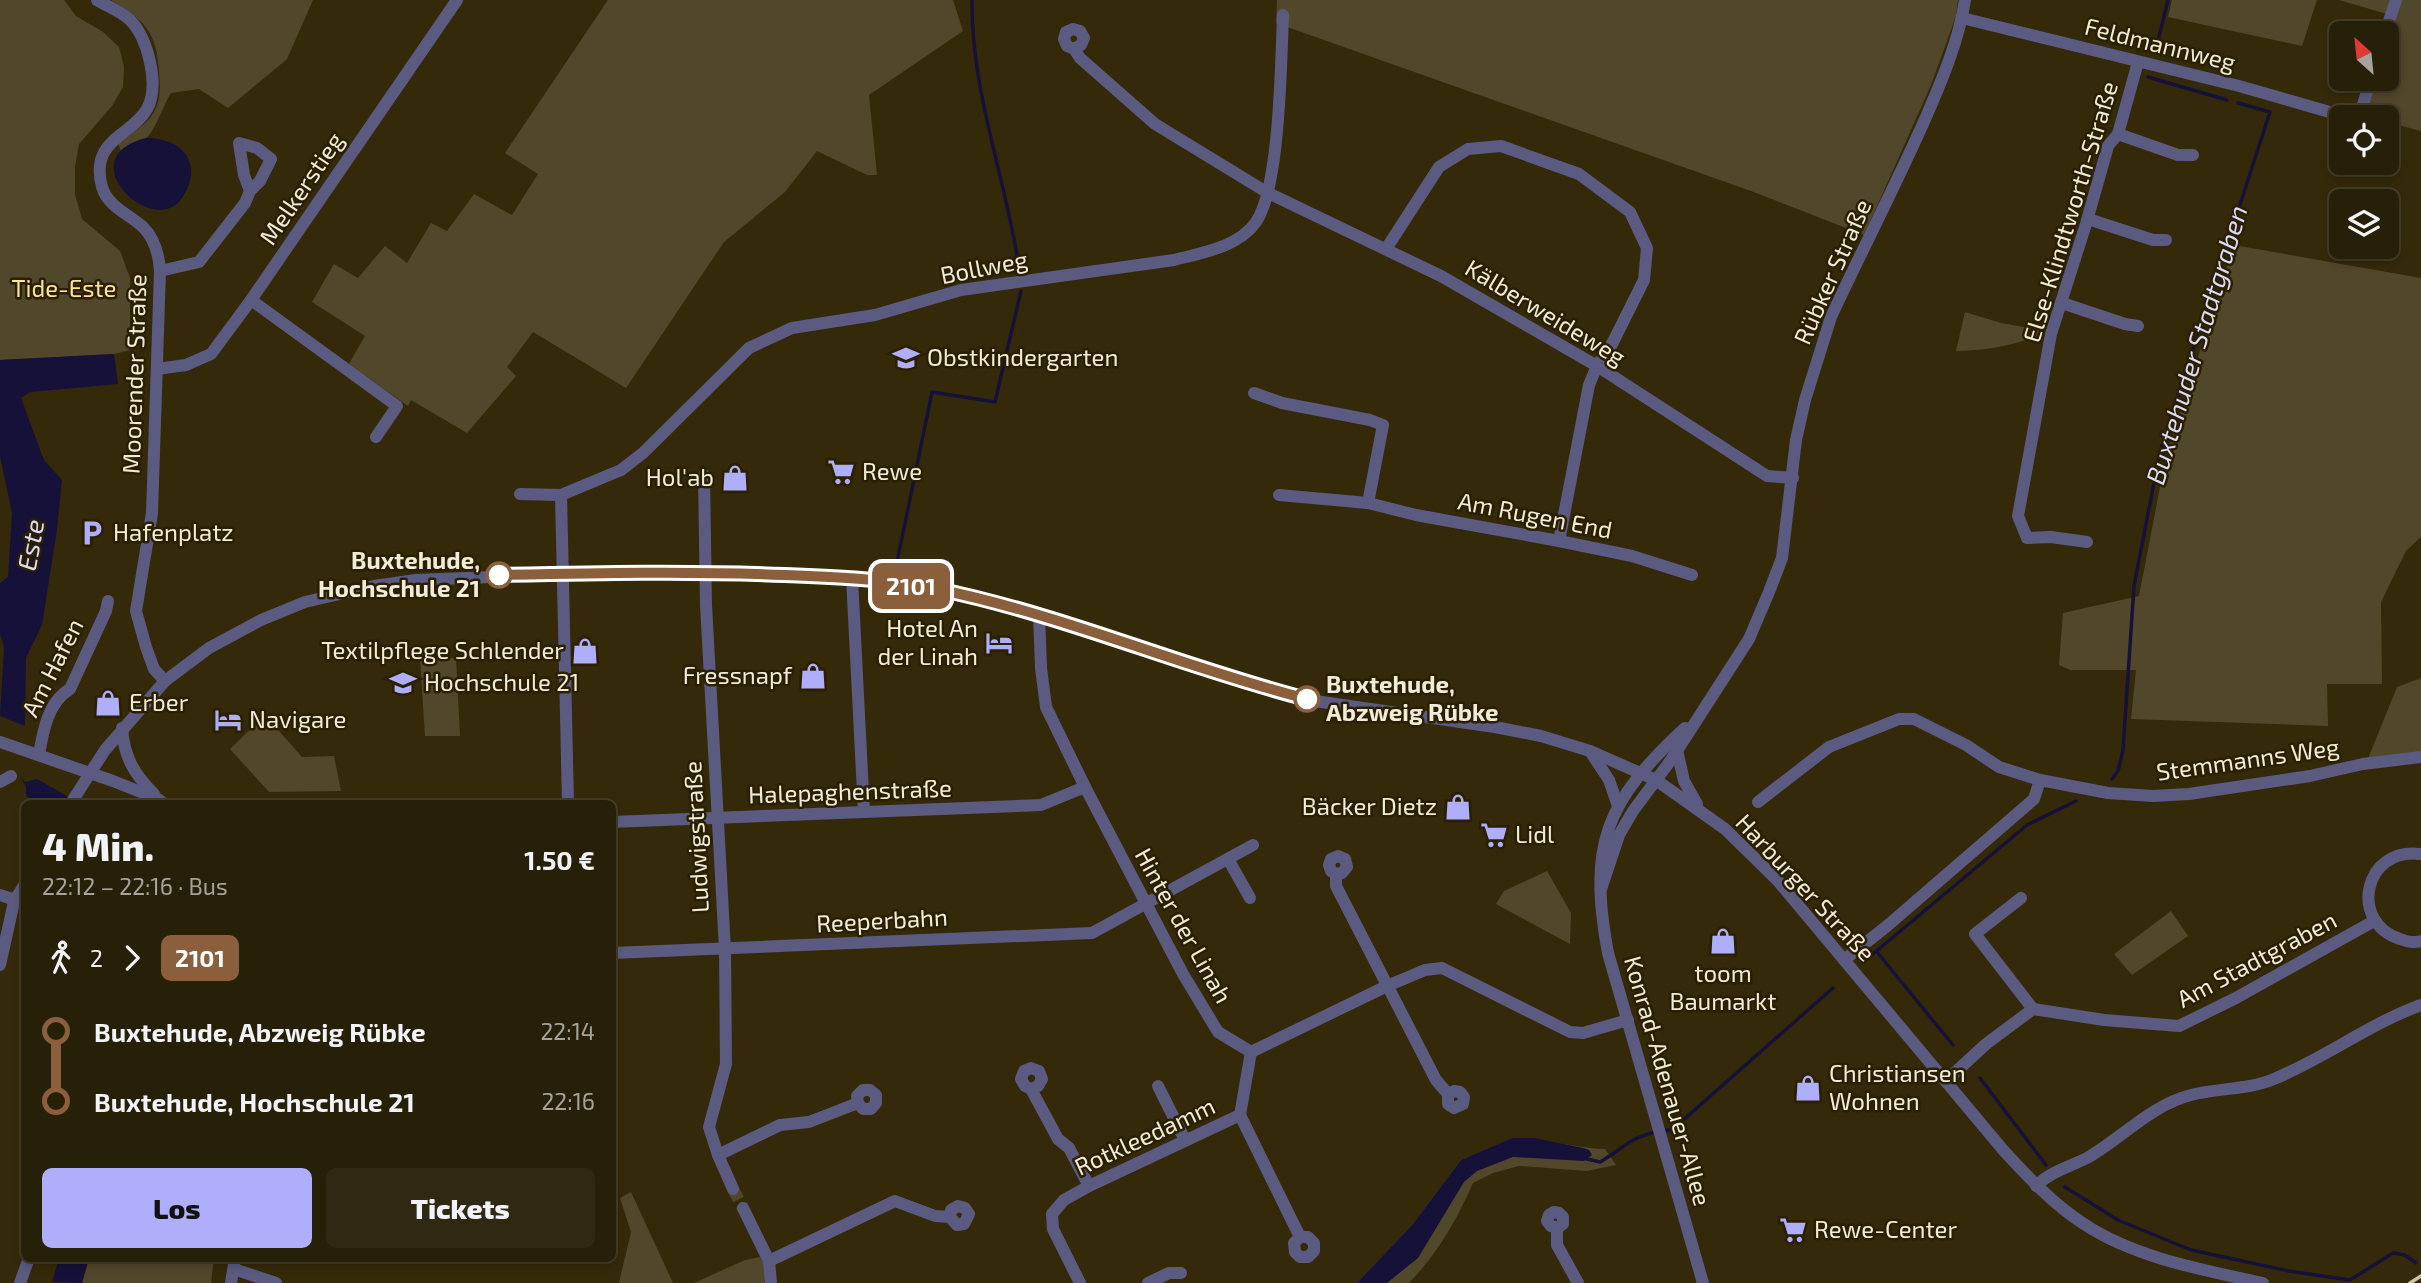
<!DOCTYPE html>
<html lang="de">
<head>
<meta charset="utf-8">
<style>
	body { margin:0; font-family:"Exo 2",sans-serif; background:#2f2812; color:#f1f3f6; height:100vh; display:flex; flex-direction:column; font-size:26px; white-space:nowrap }
	* { box-sizing:border-box; margin:0 }
	p { font-size:23px; color:#a4a39c }
	.icon { flex:none; width:38px; height:38px; fill:none; stroke:currentColor; stroke-width:2; stroke-linecap:round; stroke-linejoin:round }
	.map { position:relative; flex:1; overflow:hidden }
	.sheet { position:absolute; left:21px; top:800px; width:595px; height:462px; display:flex; flex-direction:column; background:#272008; border-radius:10px; box-shadow:0 4px 10px #0003,0 0 0 2px #433e29 }
	.sheet>* { flex:none }
	.badge { padding:0 14px; border-radius:10px; font-size:24px; line-height:46px }
	.needle { width:46px; rotate:333deg }
	.tools { position:absolute; left:2329px; top:21px; display:grid; gap:14px }
	.tools a { display:grid; place-items:center; width:70px; height:70px; border-radius:10px; background:#272008; box-shadow:0 4px 10px #0003,0 0 0 2px #433e29; font-size:35px }
	.map>.badge { position:absolute; translate:-50% -50%; box-shadow:0 0 0 4px #fff }
	.legs { display:flex; align-items:center; gap:10px; height:77px; padding:0 21px; font-size:23px }
	.legs p { margin-inline-start:auto }
	.head { display:flex; align-items:center; justify-content:space-between; height:119px; padding:0 21px }
	h1 { font-size:38px; font-weight:800; line-height:52px }
	.primary-button { display:flex; gap:14px; margin-top:auto; padding:14px 21px }
	.primary-button a { flex:1; height:80px; border-radius:10px; background:#afaefa; color:#111; font-size:28px; font-weight:800; line-height:80px; text-align:center }
	.primary-button a+a { background:#2f2812; color:#f1f3f6 }
	ul { padding:0 21px; list-style:none }
	li { display:flex; align-items:center; gap:24px; height:70px; font-size:26px }
	li i { display:grid; place-items:center; width:10px; height:100%; margin:0 9px; background:currentColor }
	li i::after { content:''; width:18px; height:18px; margin:-9px; border:5px solid; border-radius:50%; background:#272008 }
	li p { margin-inline-start:auto }
	li:first-child i { background:linear-gradient(#0000 50%,currentColor 0) }
	li:last-child i { background:linear-gradient(currentColor 50%,#0000 0) }
	.map>svg:first-child { display:block }
</style>
</head>
<body>
<div class="map">
<svg width="2421" height="1283" viewBox="0 0 2421 1283">
	<rect width="100%" height="100%" fill="#342a0a"/>
	<g fill="#51472b">
		<path d="M 0,0 L 64,0 L 76,16 L 103,32 L 119,47 L 124,67 L 123,87 L 112,106 L 79,144 L 75,167 L 75,194 L 82,219 L 120,251 L 130,278 L 130,350 L 114,354 L 0,360 Z"/>
		<path d="M 111,0 L 313,0 L 287,59 L 228,108 L 199,89 L 171,93 C 164,104 154,133 146,138 C 138,143 130,144 121,151 L 118,143 C 130,134 149,124 155,110 C 161,99 160,84 159,72 C 157,31 144,20 111,0 Z"/>
		<path d="M 608,0 L 953,0 L 963,31 L 869,95 L 877,175 L 867,175 L 817,151 L 785,192 L 724,242 L 626,388 L 533,332 L 507,367 L 516,376 L 467,433 L 411,400 L 408,406 L 349,364 L 365,336 L 312,302 L 334,264 L 358,278 L 385,246 L 407,263 L 431,223 L 447,231 L 474,194 L 512,215 L 538,174 L 505,153 Z"/>
		<path d="M 1277,0 L 1958,0 L 1956,16 L 1931,85 L 1864,235 L 1751,191 L 1276,23 Z"/>
		<path d="M 2172,0 L 2317,0 L 2302,46 L 2168,17 Z"/>
		<path d="M 2339,0 L 2391,0 L 2387,14 Z"/>
		<path d="M 2401,0 L 2421,0 L 2421,131 L 2387,122 L 2387,117 L 2365,115 L 2376,79 L 2387,79 L 2387,45 Z"/>
		<path d="M 2234,245 L 2421,278 L 2421,537 L 2406,551 L 2381,602 L 2382,684 L 2327,684 L 2328,726 L 2131,719 L 2136,670 L 2070,670 L 2059,665 L 2063,613 L 2139,596 L 2166,456 Z"/>
		<path d="M 1965,312 L 2001,323 L 2040,330 L 2039,335 C 2014,346 1983,351 1956,351 Z"/>
		<path d="M 456,658 L 460,736 L 425,736 L 420,659 Z"/>
		<path d="M 2421,678 L 2421,752 L 2367,761 L 2397,687 Z"/>
		<path d="M 265,715 L 302,757 L 334,756 L 341,791 L 269,792 L 230,749 Z"/>
		<path d="M 1547,871 L 1571,913 L 1570,944 L 1496,904 L 1504,891 Z"/>
		<path d="M 2171,911 L 2188,936 L 2132,975 L 2114,954 Z"/>
		<path d="M 1512,1138 C 1544,1138 1573,1148 1605,1149 L 1616,1165 L 1587,1171 L 1519,1166 L 1493,1173 L 1473,1183 C 1457,1220 1437,1254 1409,1283 L 1357,1283 L 1413,1224 L 1461,1160 Z"/>
		<path d="M 631,1192 L 673,1283 L 619,1283 L 631,1232 L 620,1198 Z"/>
		<path d="M 760,1257 L 767,1269 L 768,1283 L 694,1283 L 745,1260 Z"/>
		<path d="M 89,1258 L 214,1258 L 211,1283 L 82,1283 Z"/>
	</g>
	<g fill="#161138">
		<path d="M 146,138 C 184,138 204,165 182,198 C 154,240 67,158 146,138 Z"/>
		<path d="M 114,354 L 118,384 L 30,392 L 21,398 L 44,460 L 62,480 L 57,530 L 42,625 L 26,658 L 25,726 L 0,716 L 4,647 L 0,634 L 0,583 L 8,577 L 12,513 L 0,456 L 0,360 Z"/>
		<path d="M 21,778 L 25,782 L 37,779 L 79,803 L 39,803 L 26,796 L 26,787 Z"/>
		<path d="M 1512,1138 L 1534,1138 L 1583,1148 L 1589,1150 L 1592,1155 L 1584,1161 L 1513,1157 L 1477,1171 L 1464,1182 L 1418,1258 L 1387,1283 L 1357,1283 L 1413,1224 L 1461,1160 Z"/>
		<path d="M 59,1258 L 89,1258 L 82,1283 L 52,1282 Z"/>
	</g>
	<g fill="none" stroke-linecap="round" stroke-linejoin="round">
		<g stroke="#161138" stroke-width="3.5">
			<path d="M 972,0 C 971,94 1007,181 1020,273"/>
			<path d="M 2157,45 L 2168,0"/>
			<path d="M 2148,77 L 2227,100"/>
			<path d="M 897,562 L 932,392 L 995,402 L 1021,291"/>
			<path d="M 2112,779 L 2118,771 L 2123,750 L 2134,586 L 2160,452 L 2270,112 L 2238,103"/>
			<path d="M 1877,952 L 1953,1045"/>
			<path d="M 1867,959 L 2027,825 L 2076,801"/>
			<path d="M 1980,1078 L 2046,1165"/>
			<path d="M 1664,1131 L 1673,1129 L 1833,988"/>
			<path d="M 1583,1158 L 1600,1162 C 1623,1149 1628,1138 1656,1132"/>
			<path d="M 2065,1187 L 2118,1220 L 2191,1250 L 2289,1271 L 2350,1280 L 2393,1253 L 2405,1255 L 2416,1263"/>
		</g>
		<path stroke="#504729" stroke-width="12" stroke-dasharray="12 6" stroke-linecap="butt" d="M 733,1189 L 743,1208"/>
		<g stroke="#5b5b81" stroke-width="12">
			<path d="M 97,0 C 107,6 120,11 129,19 C 148,36 160,86 147,109 C 132,136 89,139 102,187 C 108,207 129,214 143,227 C 155,239 159,255 160,271 L 152,513 L 136,611 L 146,647 L 154,669 L 165,681"/>
			<path d="M 1962,18 L 2239,86 L 2347,117"/>
			<path d="M 2385,33 L 2396,0"/>
			<path d="M 1074,49 L 1067,46 L 1064,39 L 1066,32 L 1073,29 L 1080,31 L 1084,38 L 1081,45 L 1074,49 L 1080,58 L 1155,124 L 1268,193 L 1441,276 L 1597,366 L 1767,476 L 1793,478"/>
			<path d="M 2359,117 L 2371,79"/>
			<path d="M 2118,134 L 2178,155 L 2193,155"/>
			<path d="M 2088,219 L 2153,240 L 2166,240"/>
			<path d="M 1386,249 L 1439,167 L 1468,149 L 1501,146 L 1579,174 L 1630,212 L 1647,248 L 1644,280 L 1611,346 L 1597,366 L 1589,385 L 1559,541"/>
			<path d="M 160,271 L 199,262 L 245,203 L 250,191 L 260,181 L 271,159 L 257,148 L 239,143 L 244,175 L 250,191"/>
			<path d="M 251,300 L 397,406 L 376,437"/>
			<path d="M 2062,303 L 2125,324 L 2138,326"/>
			<path d="M 157,369 L 186,365 L 211,354 L 251,300 L 457,0"/>
			<path d="M 1254,393 L 1282,403 L 1370,420 L 1383,425 L 1368,503"/>
			<path d="M 704,475 L 706,605 L 725,949 L 726,1064 L 709,1127 L 718,1155 L 733,1189"/>
			<path d="M 520,494 L 561,495"/>
			<path d="M 1279,495 L 1368,503 L 1416,515 L 1559,541 L 1632,556 L 1692,575"/>
			<path d="M 2087,542 L 2051,537 L 2027,538 L 2018,516 L 2051,334 L 2086,224 L 2108,146 L 2118,134 L 2138,62"/>
			<path d="M 852,578 L 864,812"/>
			<path d="M 1039,614 L 1041,668 L 1046,707 L 1085,787 L 1183,974 L 1218,1032 L 1251,1052 L 1387,986 L 1425,970 L 1442,968 L 1570,1032 L 1583,1033 L 1628,1020"/>
			<path d="M 122,728 C 124,757 134,774 154,794"/>
			<path d="M 1685,728 C 1605,802 1588,845 1608,953 L 1703,1283"/>
			<path d="M 0,742 L 113,781 L 158,799 L 163,803"/>
			<path d="M 1677,750 L 1684,781 L 1697,804"/>
			<path d="M 1590,751 L 1609,780 L 1618,806"/>
			<path d="M 39,755 C 43,731 48,702 70,689 L 106,611 L 108,601"/>
			<path d="M 0,782 L 11,776"/>
			<path d="M 1758,802 L 1829,747 L 1899,719 L 1914,719 L 1966,745 L 1999,767 L 2040,780 L 2108,793 L 2153,796 L 2189,794 L 2310,776 L 2363,764 L 2421,757"/>
			<path d="M 71,803 L 105,750 L 165,681 L 209,648 L 261,620 L 305,602 L 374,586 L 416,580 L 563,574 L 705,572 L 852,578 L 936,589 L 1039,614 L 1244,683 L 1308,700 L 1495,727 L 1541,736 L 1590,751 L 1656,780 L 1725,829 L 1778,881 L 2004,1151 C 2029,1178 2053,1204 2084,1224 C 2135,1258 2204,1270 2263,1283"/>
			<path d="M 568,803 L 561,495 L 621,470 L 643,453 L 749,348 L 792,328 L 875,315 L 961,290 L 1174,260 C 1201,253 1239,247 1256,222 C 1280,187 1281,61 1283,15"/>
			<path d="M 612,822 L 1041,805 L 1085,787"/>
			<path d="M 2421,854 C 2364,846 2348,922 2400,939 C 2408,942 2413,943 2421,941"/>
			<path d="M 1228,859 L 1250,898"/>
			<path d="M 1336,874 L 1331,871 L 1329,865 L 1331,859 L 1338,856 L 1345,859 L 1347,867 L 1342,873 L 1336,874 L 1336,886 L 1436,1080 L 1448,1094 L 1448,1104 L 1454,1108 L 1463,1104 L 1464,1097 L 1460,1092 L 1454,1091 L 1448,1094"/>
			<path d="M 1601,889 L 1619,835 L 1633,811 L 1671,760 L 1749,639 L 1769,592 L 1782,558 L 1796,440 L 1805,400 L 1831,317 C 1862,250 1896,185 1926,117 C 1942,80 1959,40 1965,0"/>
			<path d="M 0,895 L 12,899 L 19,896"/>
			<path d="M 2021,898 L 1975,934 L 2033,1009"/>
			<path d="M 612,953 L 1092,933 L 1253,845"/>
			<path d="M 1844,960 L 1887,926 L 2034,799 L 2040,780"/>
			<path d="M 0,965 L 14,902 L 24,885"/>
			<path d="M 1947,1080 L 1986,1044 L 2033,1009 L 2104,1020 L 2179,1026 L 2236,998 L 2374,921"/>
			<path d="M 1158,1086 L 1185,1140"/>
			<path d="M 1031,1089 L 1025,1086 L 1021,1079 L 1024,1071 L 1031,1068 L 1039,1071 L 1042,1079 L 1038,1086 L 1031,1089 L 1058,1139 L 1069,1148 L 1089,1186"/>
			<path d="M 1240,1115 L 1300,1237 L 1294,1243 L 1295,1252 L 1300,1257 L 1308,1257 L 1314,1251 L 1314,1243 L 1308,1237 L 1300,1237"/>
			<path d="M 718,1155 L 780,1125 L 809,1122 L 858,1103 L 863,1109 L 871,1109 L 876,1103 L 876,1095 L 870,1090 L 863,1090 L 857,1096 L 858,1103"/>
			<path d="M 2036,1186 C 2050,1172 2069,1167 2087,1158 C 2122,1138 2151,1105 2191,1095 C 2218,1088 2248,1090 2274,1079 C 2325,1058 2369,1024 2421,1005"/>
			<path d="M 743,1208 L 769,1261 L 771,1283"/>
			<path d="M 1557,1228 L 1551,1226 L 1547,1221 L 1549,1215 L 1554,1212 L 1559,1213 L 1563,1217 L 1563,1224 L 1557,1228 L 1557,1245 L 1578,1283"/>
			<path d="M 769,1261 L 895,1201 L 935,1216 L 950,1217 L 957,1225 L 964,1224 L 969,1214 L 965,1208 L 958,1206 L 951,1210 L 950,1217"/>
			<path d="M 234,1269 L 276,1283"/>
			<path d="M 20,1283 L 29,1258"/>
			<path d="M 231,1283 L 235,1258"/>
			<path d="M 1080,1283 L 1053,1229 L 1052,1214 L 1064,1200 L 1089,1186 L 1240,1115 L 1251,1052"/>
			<path d="M 1148,1283 L 1169,1273 L 1181,1273"/>
		</g>
		<path stroke="#ccc5b0" stroke-width="3.5" d="M 2410,1283 L 2421,1276"/>
	</g>
	<g fill="none" stroke-linecap="round" stroke-linejoin="round">
		<g stroke="#fff" stroke-width="16">
			<path id="line-1" d="M 499,575 C 595,573 690,571 785,575 C 836,577 887,579 937,589 C 1064,615 1182,667 1307,699"/>
		</g>
		<use href="#line-1" stroke="#8b5e3c" stroke-width="10"/>
	</g>
	<defs>
		<g id="school-bare" transform="scale(2.1)"><path d="M0-5L7-2L0 1L-7-2ZM-4 1L0 2.5L4 1V4Q0 6-4 4Z" fill="#afaefa" stroke="#2a2001" stroke-width="2.5" paint-order="stroke"/></g>
		<g id="supermarket-bare" transform="scale(2.1)"><path d="M-6-5.5h2.5l.6 2H6L4.5 2H-2.5L-4.4-4H-6ZM-1.5 3.2a1.3 1.3 0 1 0 .1 0ZM3 3.2a1.3 1.3 0 1 0 .1 0Z" fill="#afaefa" stroke="#2a2001" stroke-width="2.5" paint-order="stroke"/></g>
		<g id="shop-bare" transform="scale(2.1)"><path d="M-5-2.5h2.3a2.7 3.5 0 0 1 5.4 0H5L5.5 6h-11ZM-1.5-2.5h3a1.5 2.3 0 0 0-3 0Z" fill="#afaefa" stroke="#2a2001" stroke-width="2.5" paint-order="stroke"/></g>
		<g id="parking-bare" transform="scale(2.1)"><path d="M-3.5-5.5H1a3.5 3.5 0 0 1 0 7H-1V5.5H-3.5ZM-1-3.4V-.6H.8a1.4 1.4 0 0 0 0-2.8Z" fill="#afaefa" stroke="#2a2001" stroke-width="2.5" paint-order="stroke"/></g>
		<g id="hotel-bare" transform="scale(2.1)"><path d="M-6-4.5h1.5V1H6V5H4.5V3h-9V5H-6ZM-4 0a1.8 1.8 0 1 1 3.6 0ZM.5 0V-2.5h3Q6-2.5 6 0Z" fill="#afaefa" stroke="#2a2001" stroke-width="2.5" paint-order="stroke"/></g>
		<g id="university-bare" transform="scale(2.1)"><path d="M0-5L7-2L0 1L-7-2ZM-4 1L0 2.5L4 1V4Q0 6-4 4Z" fill="#afaefa" stroke="#2a2001" stroke-width="2.5" paint-order="stroke"/></g>
	</defs>
	<g fill-rule="evenodd">
		<use href="#school-bare" x="906" y="358"/>
		<use href="#supermarket-bare" x="841" y="472"/>
		<use href="#shop-bare" x="735" y="478"/>
		<use href="#parking-bare" x="92" y="533"/>
		<use href="#hotel-bare" x="999" y="643"/>
		<use href="#shop-bare" x="585" y="651"/>
		<use href="#shop-bare" x="813" y="676"/>
		<use href="#university-bare" x="403" y="683"/>
		<use href="#shop-bare" x="108" y="703"/>
		<use href="#hotel-bare" x="228" y="720"/>
		<use href="#shop-bare" x="1458" y="807"/>
		<use href="#supermarket-bare" x="1494" y="835"/>
		<use href="#shop-bare" x="1723" y="941"/>
		<use href="#shop-bare" x="1808" y="1088"/>
		<use href="#supermarket-bare" x="1793" y="1230"/>
	</g>
	<g fill="#fff" stroke="#8b5e3c" stroke-width="3.5">
		<circle cx="499" cy="575" r="12"/>
		<circle cx="1307" cy="699" r="12"/>
	</g>
	<g text-anchor="middle" stroke-width="5" stroke-linejoin="round" paint-order="stroke">
		<g font-size="24" fill="#f1ebd9" stroke="#2a2001">
			<text transform="translate(2160 45) rotate(14)" y="8">Feldmannweg</text>
			<text transform="translate(302 189) rotate(-56)" y="8">Melkerstieg</text>
			<text transform="translate(2071 212) rotate(-73)" y="8">Else-Klindtworth-Straße</text>
			<text transform="translate(984 268) rotate(-11)" y="8">Bollweg</text>
			<text transform="translate(1833 272) rotate(-66)" y="8">Rübker Straße</text>
			<text transform="translate(1545 313) rotate(31)" y="8">Kälberweideweg</text>
			<text transform="translate(135 374) rotate(-88)" y="8">Moorender Straße</text>
			<text transform="translate(1535 516) rotate(11)" y="8">Am Rugen End</text>
			<text transform="translate(53 668) rotate(-63)" y="8">Am Hafen</text>
			<text transform="translate(2248 760) rotate(-8)" y="8">Stemmanns Weg</text>
			<text transform="translate(850 792) rotate(-2)" y="8">Halepaghenstraße</text>
			<text transform="translate(697 837) rotate(-93)" y="8">Ludwigstraße</text>
			<text transform="translate(1805 888) rotate(47)" y="8">Harburger Straße</text>
			<text transform="translate(882 921) rotate(-3)" y="8">Reeperbahn</text>
			<text transform="translate(1183 926) rotate(61)" y="8">Hinter der Linah</text>
			<text transform="translate(2257 960) rotate(-28)" y="8">Am Stadtgraben</text>
			<text transform="translate(1667 1081) rotate(74)" y="8">Konrad-Adenauer-Allee</text>
			<text transform="translate(1145 1137) rotate(-25)" y="8">Rotkleedamm</text>
		</g>
		<g font-size="24" fill="#fee393" stroke="#2a2001">
			<text x="64" y="297">Tide-Este</text>
		</g>
		<g font-size="24" fill="#f1ebd9" stroke="#2a2001" text-anchor="start">
			<text x="927" y="366">Obstkindergarten</text>
			<text x="862" y="480">Rewe</text>
			<text x="714" y="486" text-anchor="end">Hol'ab</text>
			<text x="113" y="541">Hafenplatz</text>
			<text x="978" y="637" text-anchor="end">Hotel An<tspan x="978" dy="28">der Linah</tspan></text>
			<text x="564" y="659" text-anchor="end">Textilpflege Schlender</text>
			<text x="792" y="684" text-anchor="end">Fressnapf</text>
			<text x="424" y="691">Hochschule 21</text>
			<text x="129" y="711">Erber</text>
			<text x="249" y="728">Navigare</text>
			<text x="1437" y="815" text-anchor="end">Bäcker Dietz</text>
			<text x="1515" y="843">Lidl</text>
			<text x="1723" y="982" text-anchor="middle">toom<tspan x="1723" dy="28">Baumarkt</tspan></text>
			<text x="1829" y="1082">Christiansen<tspan x="1829" dy="28">Wohnen</tspan></text>
			<text x="1814" y="1238">Rewe-Center</text>
		</g>
		<g font-size="24" font-weight="bold" fill="#f1ebd9" stroke="#2a2001" text-anchor="end">
			<text x="480" y="569">Buxtehude,<tspan x="480" dy="28">Hochschule 21</tspan></text>
			<text x="1326" y="693" text-anchor="start">Buxtehude,<tspan x="1326" dy="28">Abzweig Rübke</tspan></text>
		</g>
		<g font-size="26" font-style="italic" fill="#dbdcfa" stroke="#2a2001">
			<text transform="translate(2197 345) rotate(-73)" y="9">Buxtehuder Stadtgraben</text>
			<text transform="translate(31 545) rotate(-80)" y="9">Este</text>
		</g>
	</g>
</svg>
<div class="tools">
<a><svg class="needle" viewBox="-14 -14 28 28"><path d="M0-13l5 13h-10z" fill="#e53935"/><path d="M0 13l5-13h-10z" fill="#a4a39c"/></svg></a>
<a><svg class="icon" aria-label="locate" viewBox="0 0 24 24"><circle cx="12" cy="12" r="6"/><path d="M12 2v4M12 18v4M2 12h4M18 12h4"/></svg></a>
<a><svg class="icon" aria-label="layers" viewBox="0 0 24 24"><path d="M12 4l9 5-9 5-9-5zM3 14l9 5 9-5"/></svg></a>
</div>
<b class="badge" style="left:911px;top:586px;background:#8b5e3c;color:#fff">2101</b>
<section class="sheet">
<div class="head"><div><h1>4 Min.</h1><p>22:12 – 22:16 · Bus</p></div><b>1.50 €</b></div>
<div class="legs"><svg class="icon" aria-label="walk" viewBox="0 0 24 24"><circle cx="13" cy="4" r="2"/><path d="M13 8l-2 6 4 7M11 14l-3 7M7 12l3-4h3l4 4"/></svg>2<svg class="icon" aria-label="forward" viewBox="0 0 24 24"><path d="M9 5l7 7-7 7"/></svg><b class="badge" style="background:#8b5e3c;color:#fff">2101</b></div>
<ul>
<li><i style="color:#8b5e3c"></i><b>Buxtehude, Abzweig Rübke</b><p>22:14</p></li>
<li><i style="color:#8b5e3c"></i><b>Buxtehude, Hochschule 21</b><p>22:16</p></li>
</ul>
<div class="primary-button"><a>Los</a><a>Tickets</a></div>
</section>
</div>
</body>
</html>
